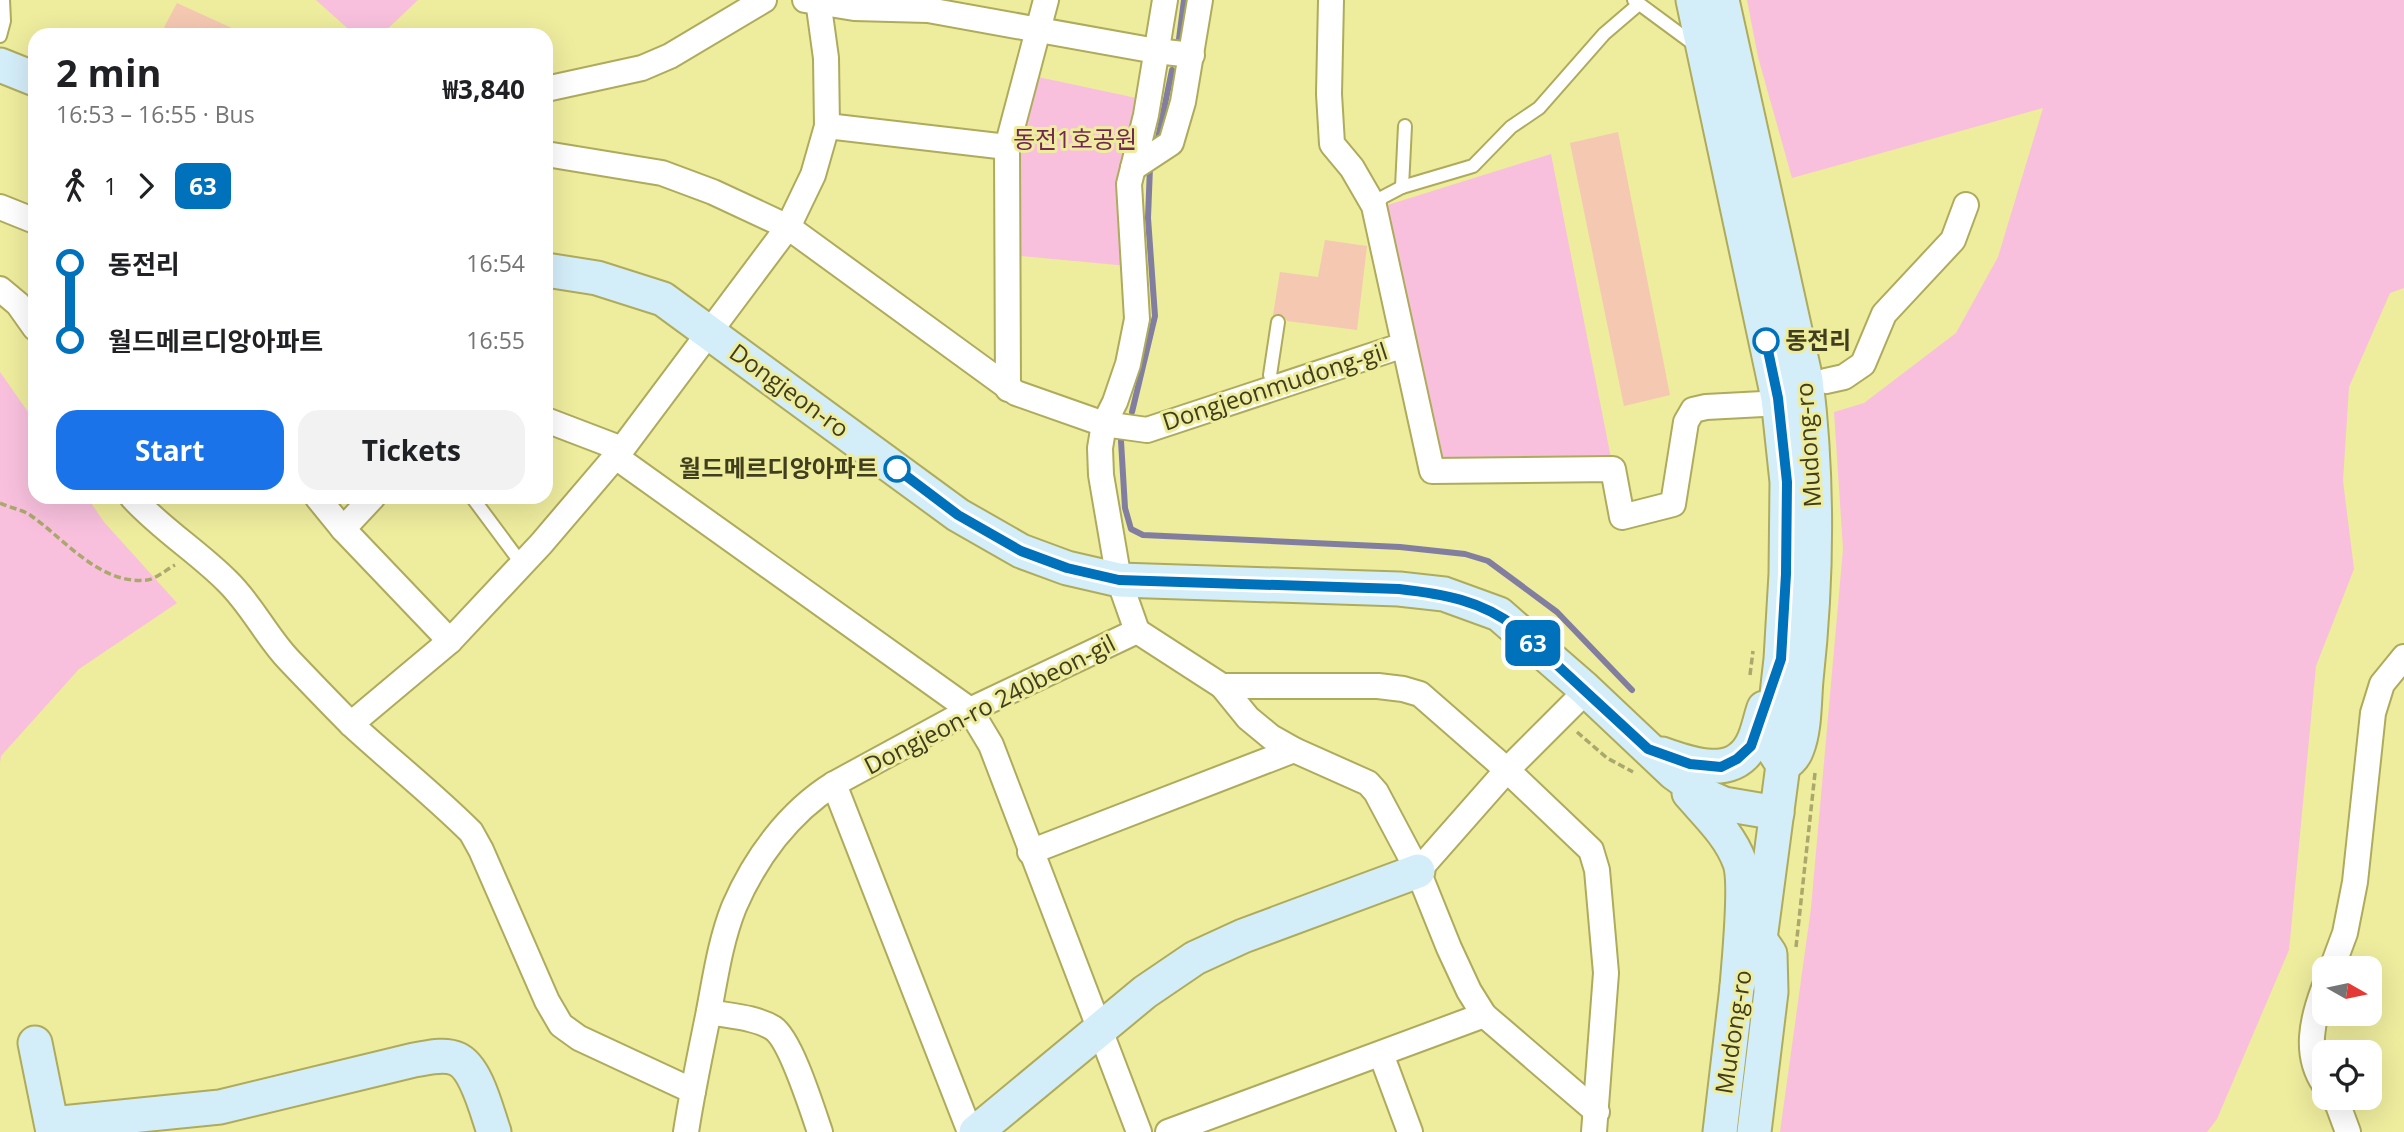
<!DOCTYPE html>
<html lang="en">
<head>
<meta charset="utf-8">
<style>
	body { margin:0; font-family:"Open Sans","Noto Sans KR",sans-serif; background:#f2f2f2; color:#202124; height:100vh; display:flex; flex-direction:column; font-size:26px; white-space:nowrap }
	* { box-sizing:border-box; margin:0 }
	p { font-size:23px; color:#757577 }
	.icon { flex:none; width:38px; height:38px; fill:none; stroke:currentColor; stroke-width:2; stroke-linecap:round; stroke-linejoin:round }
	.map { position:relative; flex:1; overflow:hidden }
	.panel { position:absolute; left:28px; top:28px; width:525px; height:476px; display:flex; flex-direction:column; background:#fff; border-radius:21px; box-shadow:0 7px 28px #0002 }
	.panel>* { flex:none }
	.badge { padding:0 14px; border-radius:10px; font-size:24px; line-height:46px }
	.needle { width:46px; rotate:99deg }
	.fabs { position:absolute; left:2312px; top:956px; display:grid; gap:14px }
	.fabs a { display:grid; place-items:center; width:70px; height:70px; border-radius:14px; background:#fff; box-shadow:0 7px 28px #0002; font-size:35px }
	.map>.badge { position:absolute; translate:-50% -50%; box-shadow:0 0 0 4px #fff }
	.legs { display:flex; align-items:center; gap:10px; height:77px; padding:0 28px; font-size:23px }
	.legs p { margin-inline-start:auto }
	.headline { display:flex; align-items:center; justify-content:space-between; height:119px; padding:0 28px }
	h1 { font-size:38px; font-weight:700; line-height:52px }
	.action { display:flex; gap:14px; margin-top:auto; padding:14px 28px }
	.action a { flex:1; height:80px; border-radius:21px; background:#1a73e8; color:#fff; font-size:28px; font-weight:700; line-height:80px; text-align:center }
	.action a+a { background:#f2f2f2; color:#202124 }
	ul { padding:0 28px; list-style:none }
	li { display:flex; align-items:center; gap:24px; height:77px; font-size:26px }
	li i { display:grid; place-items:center; width:10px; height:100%; margin:0 9px; background:currentColor }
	li i::after { content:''; width:18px; height:18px; margin:-9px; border:5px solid; border-radius:50%; background:#fff }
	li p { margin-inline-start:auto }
	li:first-child i { background:linear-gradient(#0000 50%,currentColor 0) }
	li:last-child i { background:linear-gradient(currentColor 50%,#0000 0) }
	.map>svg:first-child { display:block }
</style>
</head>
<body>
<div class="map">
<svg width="2404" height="1132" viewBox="0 0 2404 1132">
	<rect width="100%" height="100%" fill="#eeec9d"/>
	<g fill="#f8c0dd">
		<path d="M 316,0 L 418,0 L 381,35 L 355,35 Z"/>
		<path d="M 1747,0 L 2404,0 L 2404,288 L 2390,293 L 2349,387 L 2343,481 L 2354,569 L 2316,666 L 2289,950 L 2217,1119 L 2207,1132 L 1780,1132 L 1811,908 L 1843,549 L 1834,412 L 1864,403 L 1956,333 L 1998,257 L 2043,108 L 1792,178 L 1758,57 Z"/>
		<path d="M 1038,77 L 1141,99 L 1119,174 L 1128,266 L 1021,256 L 1017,158 Z"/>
		<path d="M 1551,154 L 1612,463 L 1435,466 L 1378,208 Z"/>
		<path d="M 0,372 L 35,422 L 35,497 L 87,497 L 104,522 L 177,603 L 79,669 L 1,756 L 0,763 Z"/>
	</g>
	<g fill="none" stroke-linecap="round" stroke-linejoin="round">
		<g stroke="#827ea0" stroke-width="6">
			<path d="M 1179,39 L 1184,0"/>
			<path d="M 1157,143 L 1172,70"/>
			<path d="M 1132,412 L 1155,316 L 1148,218 L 1150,167"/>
			<path d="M 1121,441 L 1125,508 L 1131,529 L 1143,535 L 1400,547 L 1465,554 L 1488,561 L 1557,612 L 1632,690"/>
		</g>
	</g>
	<g fill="#f5c8b2">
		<path d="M 177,3 L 247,35 L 160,35 Z"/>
		<path d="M 1618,132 L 1670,395 L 1624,406 L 1570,143 Z"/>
		<path d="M 1325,240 L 1367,246 L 1357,330 L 1287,321 L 1283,315 L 1273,315 L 1280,272 L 1318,277 Z"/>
	</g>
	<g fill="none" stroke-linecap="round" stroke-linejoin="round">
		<g stroke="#aeab5d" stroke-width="16">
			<g id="lane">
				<path d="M 1634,0 L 1695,45"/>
				<path d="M 0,36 L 4,21 L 3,0"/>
				<path d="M 1402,187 L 1405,126"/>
				<path d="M 1374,206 L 1383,197 L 1402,187 L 1473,166 L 1511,127 L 1539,108 L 1604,34 L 1639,4"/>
				<path d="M 1277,387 L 1270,375 L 1278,322"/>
				<path d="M 472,497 L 521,563"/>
			</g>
		</g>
		<g stroke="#aeab5d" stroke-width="28">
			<g id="street">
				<path d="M 805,0 L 854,8 L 928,10 L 1156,51 L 1192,55"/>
				<path d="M 1331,0 L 1329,94 L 1332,144 L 1352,168 L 1374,206 L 1432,471 L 1613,469 L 1622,517 L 1673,504 L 1686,422 L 1693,410 L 1706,407 L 1763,404"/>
				<path d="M 546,89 L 642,68 L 670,56 L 764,0"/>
				<path d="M 827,126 L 1007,147"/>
				<path d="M 546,154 L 662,173 L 713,192 L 788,227 L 1016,393 L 1104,424 L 1147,430 L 1404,345"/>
				<path d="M 1133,168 L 1171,143 L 1183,102 L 1200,0"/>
				<path d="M 0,207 L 35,221"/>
				<path d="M 0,289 L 18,304 L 35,328"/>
				<path d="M 1826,381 L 1844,377 L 1863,364 L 1884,314 L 1953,240 L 1966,205"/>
				<path d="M 1008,389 L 1007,147 L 1046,0"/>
				<path d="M 546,420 L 622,449"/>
				<path d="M 616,457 L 970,710 L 991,745 L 1139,1132"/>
				<path d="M 132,497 C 161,529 197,551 227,581 C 252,605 266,636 289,660 C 310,682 331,704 352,725 C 391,761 433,794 471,832 L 481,850 L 547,1001 L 561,1025 L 579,1038 L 693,1091"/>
				<path d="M 317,497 L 343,529 L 450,641"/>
				<path d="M 343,529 L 373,497"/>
				<path d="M 1137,631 L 1222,686 L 1248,718 L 1271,737 L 1294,750 L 1368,783 L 1376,792 L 1418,871 L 1449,948 L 1469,991 L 1484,1015 L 1597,1112"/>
				<path d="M 1137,631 L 1119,580 L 1101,475 L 1100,448 L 1104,424 L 1115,402 L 1128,364 L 1137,319 L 1129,184 L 1146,115 L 1165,0"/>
				<path d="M 1222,686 L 1378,686 L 1403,689 L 1420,694 L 1507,770 L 1591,850 L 1597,870 L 1606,973 L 1594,1132"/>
				<path d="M 351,724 L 450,641 L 541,544 L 622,449 L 788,227 L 813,175 L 827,126 L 826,58 L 818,0"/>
				<path d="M 834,784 L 970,1132"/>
				<path d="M 1030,852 L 1294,750"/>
				<path d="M 1418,871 L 1507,770 L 1586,691"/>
				<path d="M 2332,968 L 2345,933 L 2355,882 L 2373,713 L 2382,684 L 2404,657"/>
				<path d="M 2324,988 C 2312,1020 2304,1054 2324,1084"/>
				<path d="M 709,1012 C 729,1016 755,1017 773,1028 C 791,1040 812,1109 820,1132"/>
				<path d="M 1381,1054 L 1410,1132"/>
				<path d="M 2333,1097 L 2338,1105 L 2348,1132"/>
				<path d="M 686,1132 C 692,1093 700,1055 708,1016 C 715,980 720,942 734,907 C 755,858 789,812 834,784 L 970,710 L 1137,631"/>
				<path d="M 1168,1132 L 1484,1015"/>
			</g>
		</g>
		<g stroke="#aeab5d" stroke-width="37">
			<g id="secondary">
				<path d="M 1693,0 L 1778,398 L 1787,482 L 1786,574 L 1781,659 L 1772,738 L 1772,748 L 1783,765 L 1760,939 L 1770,954 L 1771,992 L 1754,1132"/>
				<path d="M 1722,0 L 1806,380 C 1818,480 1817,580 1806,680 C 1804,702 1805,729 1797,749 C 1794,757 1790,761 1783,765"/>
				<path d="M 0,65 L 35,79"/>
				<path d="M 546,270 L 597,278 L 663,299 L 958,515 L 1021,551 L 1067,568 L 1119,580 L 1399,589 L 1444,594 L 1499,614 L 1584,688 L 1674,773 L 1706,796 L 1724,804 L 1777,813"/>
				<path d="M 1662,754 C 1690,764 1733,780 1752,744 C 1758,733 1760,719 1764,708"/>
				<path d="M 1689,793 C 1708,815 1730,835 1740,863 C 1747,885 1739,959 1737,987"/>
				<path d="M 35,1043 L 53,1132"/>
				<path d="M 52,1124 L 220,1107 L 414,1060 C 427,1058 444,1053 457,1059 C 477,1068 487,1113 494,1132"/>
				<path d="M 976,1132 L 1145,992 L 1195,958 L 1243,936 L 1418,871"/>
				<path d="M 1720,1132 L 1737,987 L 1743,966"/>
			</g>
		</g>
		<g stroke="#aaa86c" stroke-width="3.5" stroke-dasharray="7 3.5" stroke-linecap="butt">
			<path d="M 0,503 C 10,508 21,509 30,515 C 65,539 99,585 147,580 C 156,579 167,569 175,565"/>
			<path d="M 1750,675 L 1753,651"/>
			<path d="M 1577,732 L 1607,758 L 1633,772"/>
			<path d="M 1796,947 L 1815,773"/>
		</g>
		<use href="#lane" stroke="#fff" stroke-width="12"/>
		<use href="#street" stroke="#fff" stroke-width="24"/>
		<use href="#secondary" stroke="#d4eef9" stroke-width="33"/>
	</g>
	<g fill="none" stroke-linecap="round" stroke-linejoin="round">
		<g stroke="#fff" stroke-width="16">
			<path id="line-1" d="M 897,469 L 958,515 L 1021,551 L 1067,568 L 1119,580 L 1399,589 C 1443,594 1481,600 1517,628 L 1648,749 L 1690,764 L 1721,767 L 1737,759 L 1751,746 L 1781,659 L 1786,574 L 1787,482 L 1778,398 L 1766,341"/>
		</g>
		<use href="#line-1" stroke="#0072bc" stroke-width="10"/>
	</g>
	<g fill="#fff" stroke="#0072bc" stroke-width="3.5">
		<circle cx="1766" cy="341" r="12"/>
		<circle cx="897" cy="469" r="12"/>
	</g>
	<g text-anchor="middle" stroke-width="6" stroke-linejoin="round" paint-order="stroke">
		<g font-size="24" fill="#732754" stroke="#eeec9d">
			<text x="1075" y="148">동전1호공원</text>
		</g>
		<g font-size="24" font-weight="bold" fill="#403e1e" stroke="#eeec9d" text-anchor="start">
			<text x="1785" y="349">동전리</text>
			<text x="878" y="477" text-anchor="end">월드메르디앙아파트</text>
		</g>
		<g font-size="24" fill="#403e1e" stroke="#eeec9d">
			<text transform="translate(1275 387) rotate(-18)" y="8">Dongjeonmudong-gil</text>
			<text transform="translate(789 391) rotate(36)" y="8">Dongjeon-ro</text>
			<text transform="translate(1809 445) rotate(-94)" y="8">Mudong-ro</text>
			<text transform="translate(990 705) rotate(-27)" y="8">Dongjeon-ro 240beon-gil</text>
			<text transform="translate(1734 1032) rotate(-81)" y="8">Mudong-ro</text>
		</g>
	</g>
</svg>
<div class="fabs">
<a><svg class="needle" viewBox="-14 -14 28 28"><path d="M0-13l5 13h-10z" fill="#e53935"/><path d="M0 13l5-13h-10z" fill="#757577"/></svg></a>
<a><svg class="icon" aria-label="locate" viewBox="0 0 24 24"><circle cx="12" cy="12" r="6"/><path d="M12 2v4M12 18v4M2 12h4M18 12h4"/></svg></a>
</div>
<b class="badge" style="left:1533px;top:643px;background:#0072bc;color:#fff">63</b>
<section class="panel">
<div class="headline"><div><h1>2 min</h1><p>16:53 – 16:55 · Bus</p></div><b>₩3,840</b></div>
<div class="legs"><svg class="icon" aria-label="walk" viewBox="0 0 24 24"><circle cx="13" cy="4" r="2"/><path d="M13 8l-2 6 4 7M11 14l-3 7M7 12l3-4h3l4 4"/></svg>1<svg class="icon" aria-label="forward" viewBox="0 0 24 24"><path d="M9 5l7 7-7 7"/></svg><b class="badge" style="background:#0072bc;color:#fff">63</b></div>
<ul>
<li><i style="color:#0072bc"></i><b>동전리</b><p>16:54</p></li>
<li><i style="color:#0072bc"></i><b>월드메르디앙아파트</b><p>16:55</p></li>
</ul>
<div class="action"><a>Start</a><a>Tickets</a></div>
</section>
</div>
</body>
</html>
